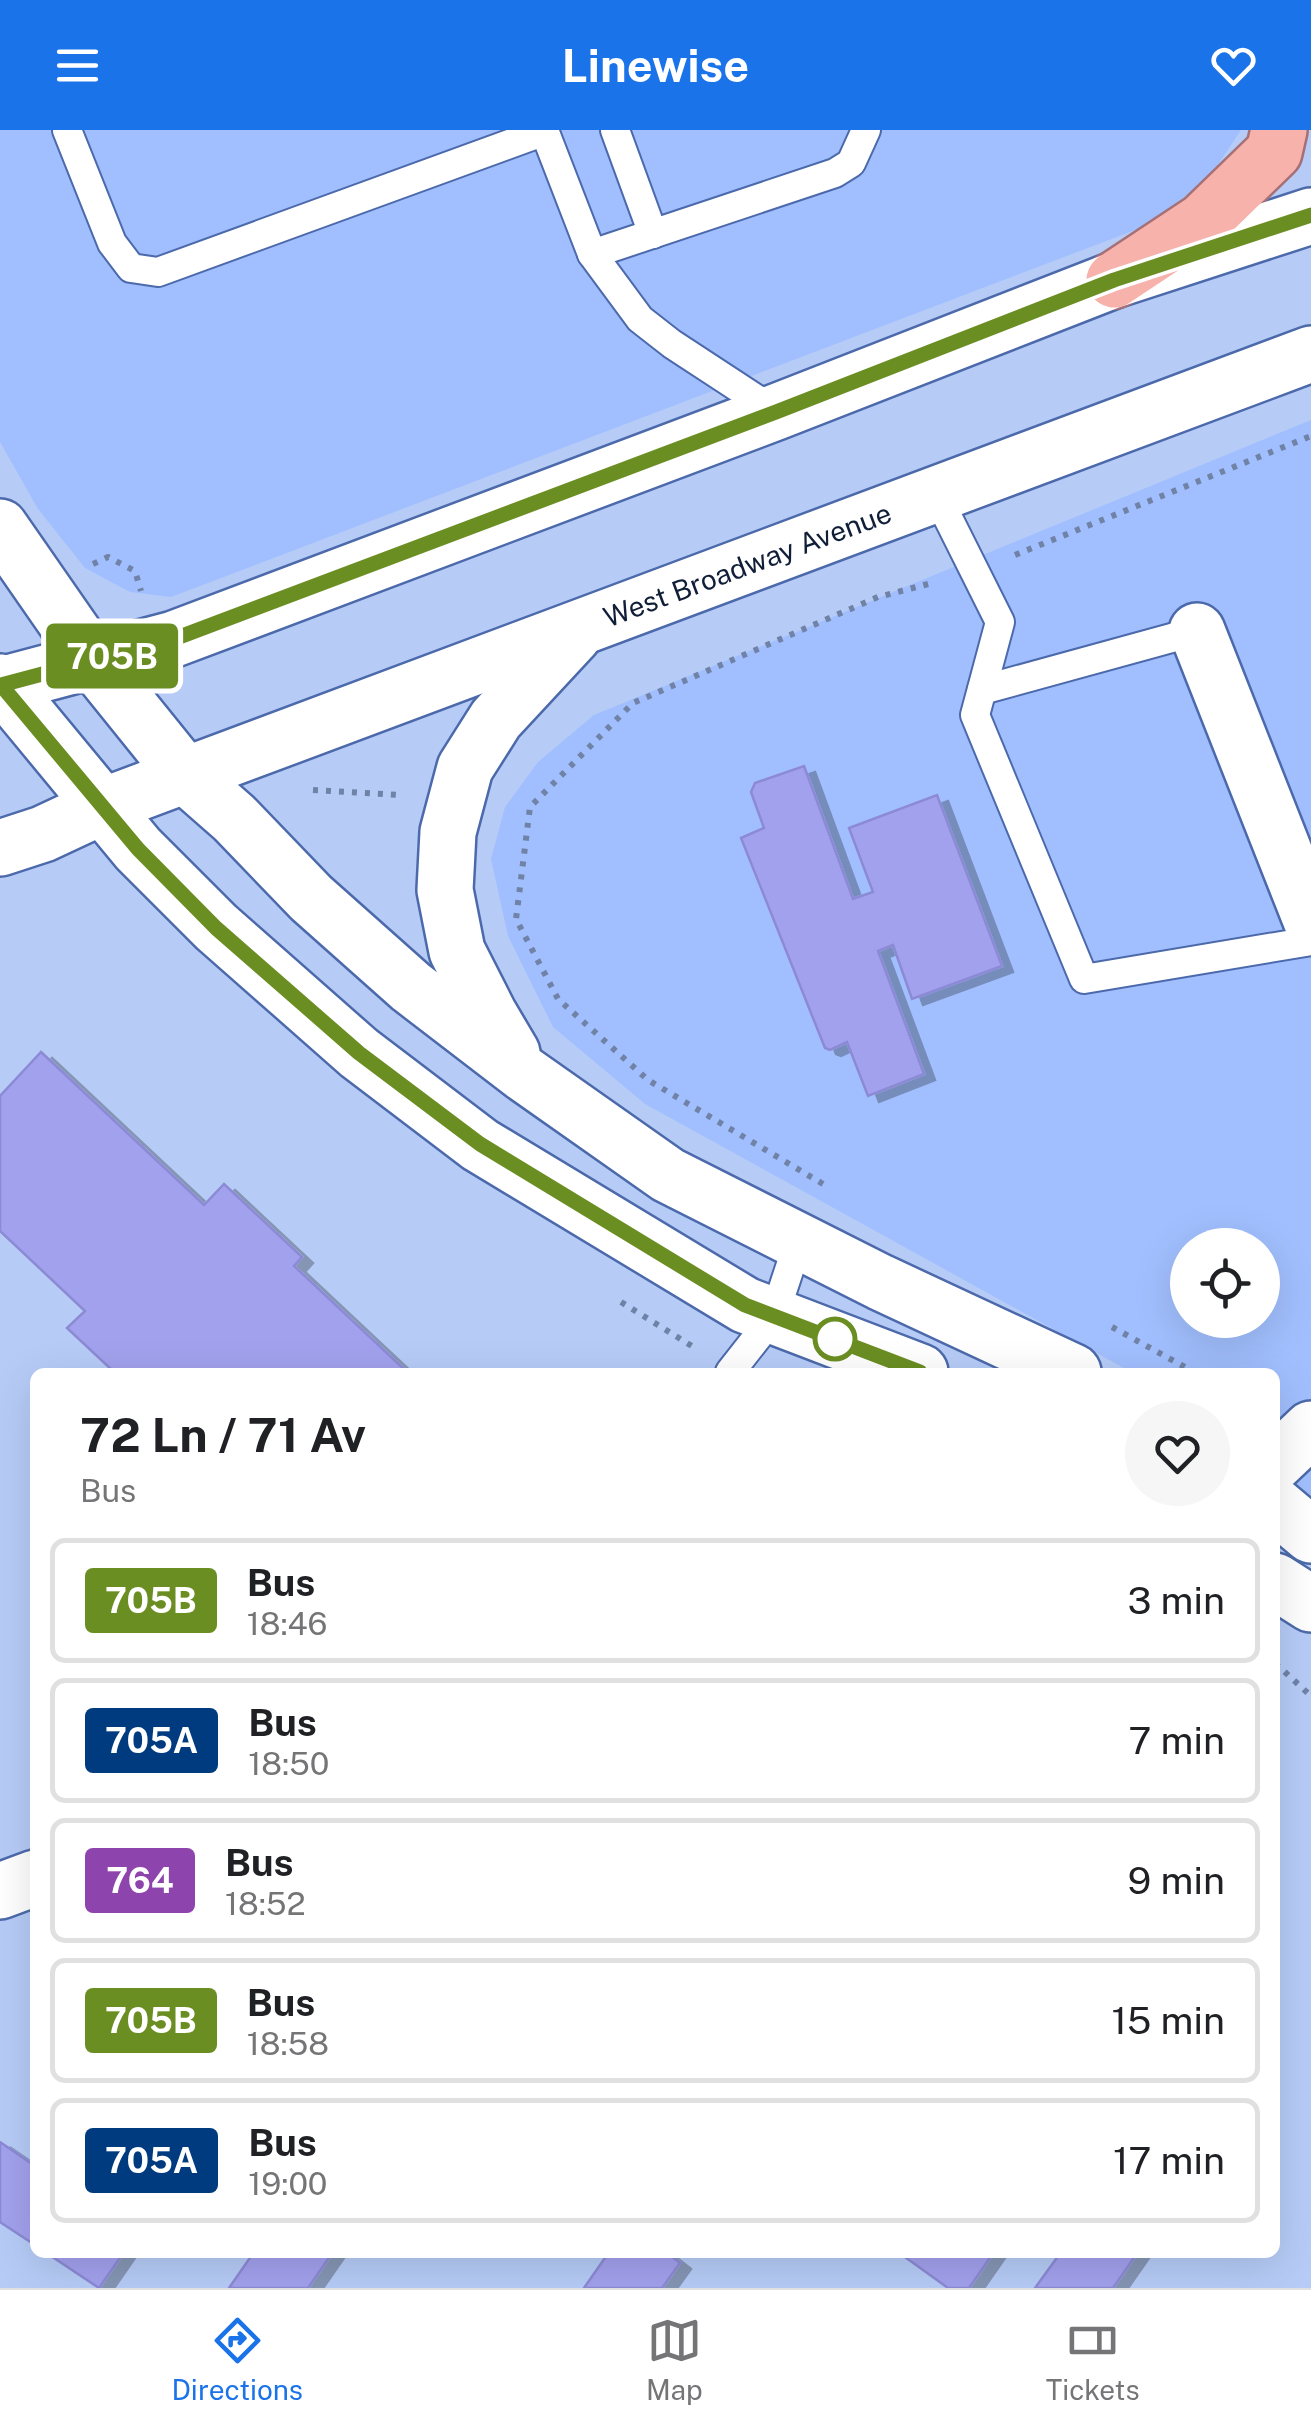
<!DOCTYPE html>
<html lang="en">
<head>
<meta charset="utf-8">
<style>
	body { margin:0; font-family:"Public Sans",sans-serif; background:#f6f6f6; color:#202124; height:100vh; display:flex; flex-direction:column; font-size:38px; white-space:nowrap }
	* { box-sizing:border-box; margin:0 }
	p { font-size:32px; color:#757577 }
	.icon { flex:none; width:55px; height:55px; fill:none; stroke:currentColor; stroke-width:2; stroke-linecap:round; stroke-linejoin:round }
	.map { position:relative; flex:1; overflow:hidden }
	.drawer { position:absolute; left:30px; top:1238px; width:1250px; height:890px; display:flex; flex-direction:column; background:#fff; border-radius:15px; box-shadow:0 10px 40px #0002 }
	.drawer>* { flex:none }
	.badge { padding:0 20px; border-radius:8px; font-size:35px; line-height:65px }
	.controls { position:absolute; left:1170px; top:1098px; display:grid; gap:20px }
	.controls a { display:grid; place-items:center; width:110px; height:110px; border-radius:50%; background:#fff; box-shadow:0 10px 40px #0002; font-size:50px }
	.map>.badge { position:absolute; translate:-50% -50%; box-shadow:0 0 0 5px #fff }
	.round { display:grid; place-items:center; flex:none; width:105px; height:105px; border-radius:52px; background:#f6f6f6 }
	.headline { display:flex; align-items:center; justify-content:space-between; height:170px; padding:0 50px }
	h1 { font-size:48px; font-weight:700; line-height:75px }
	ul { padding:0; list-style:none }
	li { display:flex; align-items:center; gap:30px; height:125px; margin:0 20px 15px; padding:0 30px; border:5px solid #e0e0e0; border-radius:15px }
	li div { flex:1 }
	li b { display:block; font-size:38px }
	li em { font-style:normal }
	li .badge { min-width:110px; font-weight:700; text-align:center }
	header { display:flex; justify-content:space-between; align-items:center; height:130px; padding:0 50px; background:#1a73e8; color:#fff; font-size:45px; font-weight:700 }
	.tabs { display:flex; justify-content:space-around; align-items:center; height:140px; border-top:2px solid #e0e0e0; background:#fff; font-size:28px; color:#757577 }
	.tabs a { display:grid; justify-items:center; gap:5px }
	.tabs .selected { color:#1a73e8 }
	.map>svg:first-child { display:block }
</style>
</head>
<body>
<header><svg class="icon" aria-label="menu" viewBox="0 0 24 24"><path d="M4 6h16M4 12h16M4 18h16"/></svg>Linewise<svg class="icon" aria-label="heart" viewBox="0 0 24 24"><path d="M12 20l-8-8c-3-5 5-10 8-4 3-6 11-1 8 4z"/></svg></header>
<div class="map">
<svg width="1311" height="2158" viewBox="0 0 1311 2158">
	<defs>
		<filter id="shadow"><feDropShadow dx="11" dy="6" stdDeviation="0" flood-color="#0004"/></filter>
	</defs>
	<rect width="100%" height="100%" fill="#b6ccf7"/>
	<g fill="#a1bffe" fill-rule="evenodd">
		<path d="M 0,0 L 1241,0 L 1207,51 L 1143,97 L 171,467 L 130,462 L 85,438 L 38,379 L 0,312 Z"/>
		<path d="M 1311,290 L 1311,1366 L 1275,1340 L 1275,1242 L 1131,1242 L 645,974 L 553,897 L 508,806 L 491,729 L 505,677 L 538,632 L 594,585 ZM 1188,1115 L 1262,1115 L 1262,1190 L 1188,1190 Z"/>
	</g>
	<g fill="#a2a1ed" stroke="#8c8ad5" stroke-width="2.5" filter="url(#shadow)">
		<path d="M 804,636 L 853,769 L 873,762 L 849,698 L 937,665 L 1002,836 L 912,869 L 893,815 L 878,821 L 924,944 L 868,966 L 847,912 L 830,920 L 825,918 L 741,708 L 764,698 L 751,662 L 755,653 Z"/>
		<path d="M 41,922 L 204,1075 L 224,1054 L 302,1127 L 294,1136 L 407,1242 L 114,1242 L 67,1198 L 85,1181 L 0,1101 L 0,966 Z"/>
		<path d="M 0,2012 L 35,2036 L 35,2115 L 0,2092 Z"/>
		<path d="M 45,2122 L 124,2122 L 99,2158 Z"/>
		<path d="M 254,2122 L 333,2122 L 308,2158 L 229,2158 Z"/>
		<path d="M 609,2122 L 666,2122 L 680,2133 L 662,2158 L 584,2158 Z"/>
		<path d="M 898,2122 L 994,2122 L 969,2158 L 948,2158 Z"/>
		<path d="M 1061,2122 L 1138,2122 L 1113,2158 L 1035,2158 Z"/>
	</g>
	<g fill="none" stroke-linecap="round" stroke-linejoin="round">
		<g stroke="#4c6aab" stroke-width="32">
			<g id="service">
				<path d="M 67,0 L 112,113 L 131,138 L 158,142 L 545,1"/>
				<path d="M 544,0 L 592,124 L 640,189 L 672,214 L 776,282"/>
				<path d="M 615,0 L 653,104"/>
				<path d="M 592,124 L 835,43 L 851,33 L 866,0"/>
				<path d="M 936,364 L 1000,492 L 975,585 L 1084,849 L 1311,811"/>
				<path d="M 982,560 L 1197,501"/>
				<path d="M 730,1242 L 774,1186 L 799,1110"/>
			</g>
		</g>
		<g stroke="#4c6aab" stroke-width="60">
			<g id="minor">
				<path d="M 1197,501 L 1311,790"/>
				<path d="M 0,718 L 43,704 L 103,676"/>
				<path d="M 1275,1333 L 1311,1299"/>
				<path d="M 0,1761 L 35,1748"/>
			</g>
		</g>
		<g stroke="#4c6aab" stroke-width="60">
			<g id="tertiary">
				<path d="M 0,397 L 93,531 L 185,645 L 234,688 L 311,768 L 411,857 L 523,943 L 668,1045 L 880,1152 L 1073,1242"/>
				<path d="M 0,552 L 138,719 L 216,797 L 359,923 L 480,1015 L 745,1175 L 920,1242"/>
				<path d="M 1,555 L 174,509 L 776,282 L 1114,150 L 1311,86"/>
				<path id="s1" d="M 103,676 L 1311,224"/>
				<path d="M 512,923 L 489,884 L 457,821 L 445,760 L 448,702 L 465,638 L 496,589 L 574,505"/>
				<path d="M 1275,1375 L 1311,1405"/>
				<path d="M 1275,1451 L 1311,1474"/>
			</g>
		</g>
		<g stroke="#a57176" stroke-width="60">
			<path id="trunk" d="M 1114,150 L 1203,91 L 1274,22 L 1279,0"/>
		</g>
		<g stroke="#7082a6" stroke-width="6" stroke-dasharray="5 8" stroke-linecap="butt">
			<path d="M 1015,425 L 1311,306"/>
			<path d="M 93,434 L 108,427 L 135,441 L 141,461"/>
			<path d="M 313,660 L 401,665"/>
			<path d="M 823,1054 L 648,950 L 558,869 L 516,789 L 530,677 L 633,573 L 878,467 L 932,453"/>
			<path d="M 621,1172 L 695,1218"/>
			<path d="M 1112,1197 L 1194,1242"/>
			<path d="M 1275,1533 L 1311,1566"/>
		</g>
		<use href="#service" stroke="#fff" stroke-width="28"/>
		<use href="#minor" stroke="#fff" stroke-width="55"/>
		<use href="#tertiary" stroke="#fff" stroke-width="55"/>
		<use href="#trunk" stroke="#f7b2ac" stroke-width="55"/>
	</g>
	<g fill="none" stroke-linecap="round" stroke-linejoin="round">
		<g stroke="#fff" stroke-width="22">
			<path id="line" d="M 920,1242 L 745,1175 L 480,1014 L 359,923 L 216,798 L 138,719 L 1,555 L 174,509 L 776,282 L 1114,150 L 1311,85"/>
		</g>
		<use href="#line" stroke="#6b8e23" stroke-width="15"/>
	</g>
	<circle fill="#fff" stroke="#6b8e23" stroke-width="5" cx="835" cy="1209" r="20"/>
	<g text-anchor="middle" stroke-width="9" stroke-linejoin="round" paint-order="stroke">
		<g font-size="28" fill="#111e38" stroke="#b6ccf7">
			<text dy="10" stroke="none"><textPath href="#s1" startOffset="688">West Broadway Avenue</textPath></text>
		</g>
	</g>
</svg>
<div class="controls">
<a><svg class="icon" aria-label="locate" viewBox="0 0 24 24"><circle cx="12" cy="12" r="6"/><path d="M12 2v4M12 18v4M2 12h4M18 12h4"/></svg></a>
</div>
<b class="badge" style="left:112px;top:526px;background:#6b8e23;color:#fff">705B</b>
<section class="drawer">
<div class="headline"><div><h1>72 Ln / 71 Av</h1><p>Bus</p></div><a class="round"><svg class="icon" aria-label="heart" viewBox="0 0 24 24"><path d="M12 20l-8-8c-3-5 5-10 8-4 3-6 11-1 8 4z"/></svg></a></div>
<ul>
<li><span class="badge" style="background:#6b8e23;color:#fff">705B</span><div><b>Bus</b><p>18:46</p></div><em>3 min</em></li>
<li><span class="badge" style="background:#003b80;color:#fff">705A</span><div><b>Bus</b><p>18:50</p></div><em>7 min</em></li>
<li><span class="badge" style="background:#8e44ad;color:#fff">764</span><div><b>Bus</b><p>18:52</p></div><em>9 min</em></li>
<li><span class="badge" style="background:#6b8e23;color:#fff">705B</span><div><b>Bus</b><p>18:58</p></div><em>15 min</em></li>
<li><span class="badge" style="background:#003b80;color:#fff">705A</span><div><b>Bus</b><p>19:00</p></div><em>17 min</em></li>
</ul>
</section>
</div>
<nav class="tabs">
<a class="selected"><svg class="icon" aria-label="directions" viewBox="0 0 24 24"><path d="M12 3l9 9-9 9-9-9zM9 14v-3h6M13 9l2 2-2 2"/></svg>Directions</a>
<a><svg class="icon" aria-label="map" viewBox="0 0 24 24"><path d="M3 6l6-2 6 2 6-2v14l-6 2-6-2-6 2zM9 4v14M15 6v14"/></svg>Map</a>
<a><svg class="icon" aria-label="tickets" viewBox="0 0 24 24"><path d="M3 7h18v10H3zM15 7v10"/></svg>Tickets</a>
</nav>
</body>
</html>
